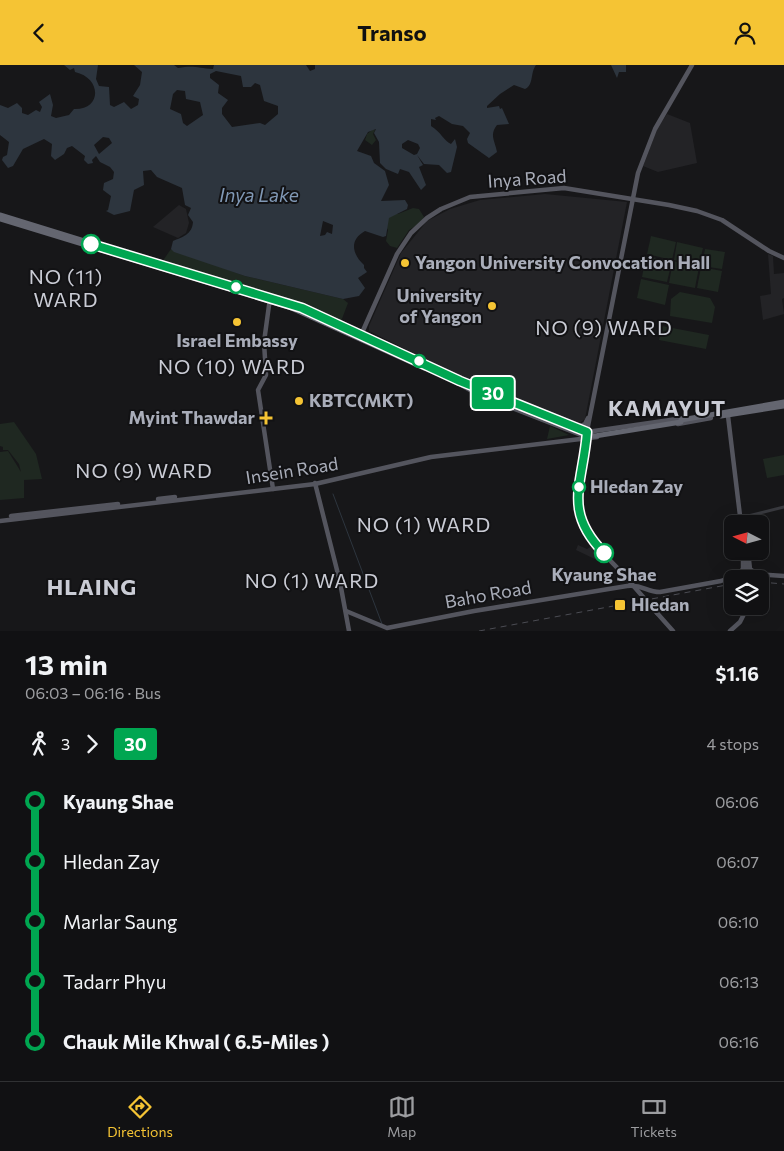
<!DOCTYPE html>
<html lang="en">
<head>
<meta charset="utf-8">
<style>
	body { margin:0; font-family:Commissioner,sans-serif; background:#1e1f21; color:#f1f3f6; height:100vh; display:flex; flex-direction:column; font-size:19px; white-space:nowrap }
	* { box-sizing:border-box; margin:0 }
	p { font-size:16px; color:#9c9da0 }
	.icon { flex:none; width:28px; height:28px; fill:none; stroke:currentColor; stroke-width:2; stroke-linecap:round; stroke-linejoin:round }
	.map { position:relative; height:566px; overflow:hidden }
	.side { display:flex; flex-direction:column; background:#111113; flex:1 }
	.side>* { flex:none }
	.badge { padding:0 10px; border-radius:4px; font-size:18px; line-height:32px }
	.needle { width:32px; rotate:276deg }
	.fabs { position:absolute; left:724px; top:450px; display:grid; gap:10px }
	.fabs a { display:grid; place-items:center; width:45px; height:45px; border-radius:8px; background:#111113; box-shadow:0 5px 20px #0002,0 0 0 1px #303133; font-size:25px }
	.map>.badge { position:absolute; translate:-50% -50%; box-shadow:0 0 0 2px #fff }
	.legs { display:flex; align-items:center; gap:8px; height:55px; padding:0 25px; font-size:16px }
	.legs p { margin-inline-start:auto }
	.overview { display:flex; align-items:center; justify-content:space-between; height:85px; padding:0 25px }
	h1 { font-size:28px; font-weight:700; line-height:38px }
	ul { padding:0 25px; list-style:none }
	li { display:flex; align-items:center; gap:18px; height:60px; font-size:19px }
	li i { display:grid; place-items:center; width:8px; height:100%; margin:0 6px; background:currentColor }
	li i::after { content:''; width:12px; height:12px; margin:-6px; border:4px solid; border-radius:50%; background:#111113 }
	li p { margin-inline-start:auto }
	li:first-child i { background:linear-gradient(#0000 50%,currentColor 0) }
	li:last-child i { background:linear-gradient(currentColor 50%,#0000 0) }
	header { display:flex; justify-content:space-between; align-items:center; height:65px; padding:0 25px; background:#f5c434; color:#111; font-size:22px; font-weight:700 }
	.tabs { display:flex; justify-content:space-around; align-items:center; height:70px; border-top:1px solid #303133; background:#111113; font-size:14px; color:#9c9da0 }
	.tabs a { display:grid; justify-items:center; gap:2px }
	.tabs .active { color:#f5c434 }
	.map>svg:first-child { display:block }
</style>
</head>
<body>
<header><svg class="icon" aria-label="back" viewBox="0 0 24 24"><path d="M15 5l-7 7 7 7"/></svg>Transo<svg class="icon" aria-label="person" viewBox="0 0 24 24"><circle cx="12" cy="8" r="4"/><path d="M4 21q1-7 8-7t8 7"/></svg></header>
<div class="map">
<svg width="784" height="566" viewBox="0 0 784 566">
	<rect width="100%" height="100%" fill="#171719"/>
	<g fill="#232326">
		<path d="M 667,49 L 690,58 L 697,98 L 658,107 L 643,101 L 658,62 Z"/>
		<path d="M 545,129 L 627,137 L 585,354 L 577,360 L 565,358 L 455,309 L 369,266 L 369,261 L 401,188 L 427,156 L 450,144 L 480,135 Z"/>
		<path d="M 179,140 L 186,144 L 189,158 L 186,168 L 178,173 L 153,162 Z"/>
		<path d="M 768,189 L 773,191 L 774,209 L 784,208 L 784,233 L 782,234 L 784,249 L 763,255 L 760,231 L 771,229 Z"/>
		<path d="M 578,480 L 587,484 L 592,481 L 605,493 L 603,498 L 576,485 Z"/>
	</g>
	<g fill="#1f2821">
		<path d="M 372,65 L 375,65 L 373,69 L 376,75 L 372,80 L 365,75 L 367,69 Z"/>
		<path d="M 413,143 L 419,144 L 424,152 L 422,157 L 409,165 L 397,183 L 390,181 L 386,176 L 388,165 L 379,148 L 398,149 Z"/>
		<path d="M 651,171 L 676,177 L 672,195 L 647,189 Z"/>
		<path d="M 677,177 L 703,183 L 699,200 L 674,195 Z"/>
		<path d="M 171,184 L 245,211 L 343,234 L 348,238 L 340,259 L 247,225 L 162,197 Z"/>
		<path d="M 705,184 L 725,187 L 722,204 L 702,201 Z"/>
		<path d="M 646,191 L 672,196 L 667,217 L 642,212 Z"/>
		<path d="M 673,196 L 699,202 L 695,223 L 669,218 Z"/>
		<path d="M 701,202 L 722,206 L 718,227 L 697,223 Z"/>
		<path d="M 641,214 L 669,220 L 665,240 L 637,233 Z"/>
		<path d="M 680,227 L 710,233 L 715,242 L 712,258 L 670,251 L 671,234 Z"/>
		<path d="M 662,261 L 709,270 L 706,284 L 659,275 Z"/>
		<path d="M 14,357 L 36,389 L 42,414 L 24,415 L 24,433 L 0,435 L 0,387 L 8,386 L 21,407 L 19,399 L 8,385 L 3,385 L 3,382 L 0,381 L 0,359 Z"/>
		<path d="M 550,361 L 569,370 L 547,374 Z"/>
		<path d="M 784,390 L 784,410 L 767,413 L 763,394 Z"/>
	</g>
	<g fill="#2d353e" fill-rule="evenodd">
		<path d="M 64,0 L 98,0 L 96,14 L 99,21 L 109,22 L 110,40 L 114,42 L 124,37 L 131,44 L 138,40 L 139,34 L 133,31 L 140,20 L 142,7 L 134,0 L 174,0 L 178,3 C 194,0 198,3 213,4 L 214,0 L 306,0 L 310,6 L 315,4 L 315,0 L 536,0 C 530,8 534,20 525,24 L 514,20 L 500,29 L 487,41 L 487,43 L 499,41 L 500,44 L 502,43 L 509,59 L 497,60 C 489,70 495,76 497,87 L 489,93 L 468,78 L 467,74 L 470,68 L 463,61 L 452,59 L 439,51 L 435,53 L 436,55 L 431,54 L 431,61 C 440,66 445,77 451,79 L 455,74 L 457,82 L 451,107 L 447,108 L 439,100 L 424,99 L 417,90 L 423,100 L 419,102 L 426,120 L 421,125 L 409,107 L 400,104 L 398,109 L 386,104 L 380,98 L 379,77 L 374,68 L 376,64 L 368,67 L 357,86 L 371,91 L 374,98 L 385,106 L 389,120 L 381,136 L 405,135 L 408,140 L 407,144 L 389,153 L 386,171 L 383,172 L 365,166 C 349,175 352,189 364,200 L 364,203 L 367,207 L 358,213 L 365,223 L 359,231 L 343,234 L 245,211 L 174,187 L 171,184 L 173,176 C 182,172 192,170 193,157 L 188,150 L 191,143 L 185,140 L 182,123 L 157,112 L 151,105 L 143,106 L 144,120 L 134,125 L 130,146 L 114,150 L 106,146 L 108,145 L 111,131 L 103,125 L 104,118 L 113,114 L 114,107 L 110,102 L 100,97 L 96,91 L 92,95 L 93,98 L 88,99 L 84,95 L 85,91 L 72,81 L 67,83 L 64,89 L 55,95 L 51,91 L 52,79 L 44,74 L 23,84 L 13,101 L 8,103 L 2,95 L 3,92 L 7,90 L 9,77 L 0,70 L 0,40 L 8,43 L 17,38 L 22,43 L 22,48 L 28,50 L 36,45 L 40,47 L 42,42 L 39,37 L 50,29 L 53,40 L 51,51 L 56,53 L 69,50 L 74,44 C 102,45 102,13 75,7 L 74,3 L 70,5 ZM 216,6 L 241,11 L 243,22 L 251,22 L 255,18 L 260,20 L 264,36 L 278,41 L 278,49 L 265,60 L 260,58 L 232,62 L 222,49 L 222,43 L 228,35 L 218,28 L 219,20 L 210,13 L 210,9 ZM 177,25 L 185,26 L 186,34 L 200,37 L 203,50 L 187,61 L 183,58 L 181,49 L 170,44 L 173,29 ZM 103,72 L 109,73 L 112,78 L 99,89 L 94,80 ZM 408,75 L 418,79 L 420,83 L 417,89 L 414,90 L 402,83 L 402,79 ZM 323,156 L 333,160 L 332,169 L 327,167 L 325,170 L 320,171 Z"/>
		<path d="M 611,0 L 626,0 L 626,7 L 619,7 L 617,13 Z"/>
	</g>
	<g fill="none" stroke-linecap="round" stroke-linejoin="round">
		<path stroke="#2d353e" stroke-width="1" d="M 333,429 L 382,559"/>
		<path stroke="#38393e" stroke-width="3" d="M 740,453 L 784,442"/>
		<g stroke="#54555e" stroke-width="4.5">
			<path d="M 270,233 L 264,277 L 266,310 L 258,325 L 273,424"/>
			<path d="M 361,270 L 397,189 L 411,168 L 427,153 L 441,144 L 470,132 L 564,123 L 669,140 L 697,146 L 722,155 L 769,186 L 784,193"/>
			<path d="M 456,317 L 470,325"/>
			<path d="M 468,317 L 587,367 L 684,353"/>
			<path d="M 502,339 L 581,370"/>
			<path d="M 728,351 L 741,459"/>
			<path d="M 678,359 L 711,353"/>
			<path d="M 575,363 L 585,359 L 588,353"/>
			<path d="M 586,371 L 638,108 L 655,64 L 692,0"/>
			<path d="M 586,371 C 585,401 567,439 585,466 C 596,482 611,496 624,510"/>
			<path d="M 315,418 L 340,517 L 349,566"/>
			<path d="M 158,434 L 175,432"/>
			<path d="M 11,451 L 118,439"/>
			<path d="M 0,456 L 315,419 L 431,392 L 597,372"/>
			<path d="M 748,486 L 750,504 L 756,508"/>
			<path d="M 739,508 L 743,504 L 743,486"/>
			<path d="M 346,546 L 387,563 L 474,546 L 627,521 C 643,519 646,527 660,527 L 721,516 L 741,508 L 784,511"/>
			<path d="M 657,548 L 673,566"/>
			<path d="M 730,566 L 740,557 L 748,541"/>
		</g>
		<g stroke="#646670" stroke-width="5">
			<path d="M 0,150 L 302,243 L 470,319"/>
			<path d="M 0,154 L 289,242 L 424,303"/>
			<path d="M 721,351 L 784,341"/>
			<path d="M 681,355 L 784,337"/>
		</g>
		<g stroke="#4b4c53" stroke-width="1" stroke-dasharray="6 5" stroke-linecap="butt">
			<path d="M 760,517 L 784,519"/>
			<path d="M 479,566 L 732,519"/>
		</g>
		<g stroke="#54555e" stroke-width="4.5">
			<path d="M 745,486 L 747,514"/>
			<path d="M 624,510 L 657,548"/>
		</g>
		<path stroke="#646670" stroke-width="5" d="M 468,322 L 585,370 L 595,371 L 681,357"/>
	</g>
	<g fill="none" stroke-linecap="round" stroke-linejoin="round">
		<g stroke="#fff" stroke-width="11">
			<path id="line-1" d="M 91,179 L 302,243 L 460,316 L 587,367 C 583,419 562,445 604,488"/>
		</g>
		<use href="#line-1" stroke="#00a651" stroke-width="8"/>
	</g>
	<g fill="#fff" stroke="#00a651" stroke-width="2.5">
		<circle cx="91" cy="179" r="9"/>
		<circle cx="236" cy="222" r="6"/>
		<circle cx="419" cy="296" r="6"/>
		<circle cx="579" cy="422" r="6"/>
		<circle cx="604" cy="488" r="9"/>
	</g>
	<g fill="#f5c434" stroke="#121214" stroke-width="2">
		<circle cx="405" cy="198" r="5"/>
		<circle cx="492" cy="241" r="5"/>
		<circle cx="237" cy="257" r="5"/>
		<circle cx="299" cy="336" r="5"/>
		<path d="M263.5 345.5h5v5h5v5h-5v5h-5v-5h-5v-5h5z"/>
		<rect x="614" y="534" width="12" height="12" rx="2.5"/>
	</g>
	<g text-anchor="middle" stroke-width="4" stroke-linejoin="round" paint-order="stroke">
		<g font-size="18" fill="#a9adb9" stroke="#121214">
			<text transform="translate(527 114) rotate(-4)" y="6">Inya Road</text>
			<text transform="translate(292 406) rotate(-9)" y="6">Insein Road</text>
			<text transform="translate(488 530) rotate(-10)" y="6">Baho Road</text>
		</g>
		<g font-size="18" font-weight="bold" fill="#a9adb9" stroke="#121214" text-anchor="start">
			<text x="415" y="204">Yangon University Convocation Hall</text>
			<text x="482" y="237" text-anchor="end">University<tspan x="482" dy="21">of Yangon</tspan></text>
			<text x="237" y="282" text-anchor="middle">Israel Embassy</text>
			<text x="309" y="342">KBTC(MKT)</text>
			<text x="255" y="359" text-anchor="end">Myint Thawdar</text>
			<text x="631" y="546">Hledan</text>
		</g>
		<g font-size="18" font-weight="bold" fill="#a9adb9" stroke="#121214" text-anchor="start">
			<text x="590" y="428">Hledan Zay</text>
			<text x="604" y="516" text-anchor="middle">Kyaung Shae</text>
		</g>
		<g font-size="19" font-style="italic" fill="#8098b5" stroke="#121214">
			<text x="259" y="137">Inya Lake</text>
		</g>
		<g font-size="20" letter-spacing="1" fill="#caccd5" stroke="#121214">
			<text x="66" y="219">NO (11)<tspan x="66" dy="23">WARD</tspan></text>
			<text x="604" y="270">NO (9) WARD</text>
			<text x="232" y="309">NO (10) WARD</text>
			<text x="144" y="413">NO (9) WARD</text>
			<text x="424" y="467">NO (1) WARD</text>
			<text x="312" y="523">NO (1) WARD</text>
		</g>
		<g font-size="22" font-weight="bold" letter-spacing="1" fill="#caccd5" stroke="#121214">
			<text x="667" y="351">KAMAYUT</text>
			<text x="92" y="530">HLAING</text>
		</g>
	</g>
</svg>
<div class="fabs">
<a><svg class="needle" viewBox="-14 -14 28 28"><path d="M0-13l5 13h-10z" fill="#e53935"/><path d="M0 13l5-13h-10z" fill="#9c9da0"/></svg></a>
<a><svg class="icon" aria-label="layers" viewBox="0 0 24 24"><path d="M12 4l9 5-9 5-9-5zM3 14l9 5 9-5"/></svg></a>
</div>
<b class="badge" style="left:493px;top:328px;background:#00a651;color:#fff">30</b>
</div>
<section class="side">
<div class="overview"><div><h1>13 min</h1><p>06:03 – 06:16 · Bus</p></div><b>$1.16</b></div>
<div class="legs"><svg class="icon" aria-label="walk" viewBox="0 0 24 24"><circle cx="13" cy="4" r="2"/><path d="M13 8l-2 6 4 7M11 14l-3 7M7 12l3-4h3l4 4"/></svg>3<svg class="icon" aria-label="forward" viewBox="0 0 24 24"><path d="M9 5l7 7-7 7"/></svg><b class="badge" style="background:#00a651;color:#fff">30</b><p>4 stops</p></div>
<ul>
<li><i style="color:#00a651"></i><b>Kyaung Shae</b><p>06:06</p></li>
<li><i style="color:#00a651"></i><span>Hledan Zay</span><p>06:07</p></li>
<li><i style="color:#00a651"></i><span>Marlar Saung</span><p>06:10</p></li>
<li><i style="color:#00a651"></i><span>Tadarr Phyu</span><p>06:13</p></li>
<li><i style="color:#00a651"></i><b>Chauk Mile Khwal ( 6.5-Miles )</b><p>06:16</p></li>
</ul>
</section>
<nav class="tabs">
<a class="active"><svg class="icon" aria-label="directions" viewBox="0 0 24 24"><path d="M12 3l9 9-9 9-9-9zM9 14v-3h6M13 9l2 2-2 2"/></svg>Directions</a>
<a><svg class="icon" aria-label="map" viewBox="0 0 24 24"><path d="M3 6l6-2 6 2 6-2v14l-6 2-6-2-6 2zM9 4v14M15 6v14"/></svg>Map</a>
<a><svg class="icon" aria-label="tickets" viewBox="0 0 24 24"><path d="M3 7h18v10H3zM15 7v10"/></svg>Tickets</a>
</nav>
</body>
</html>
